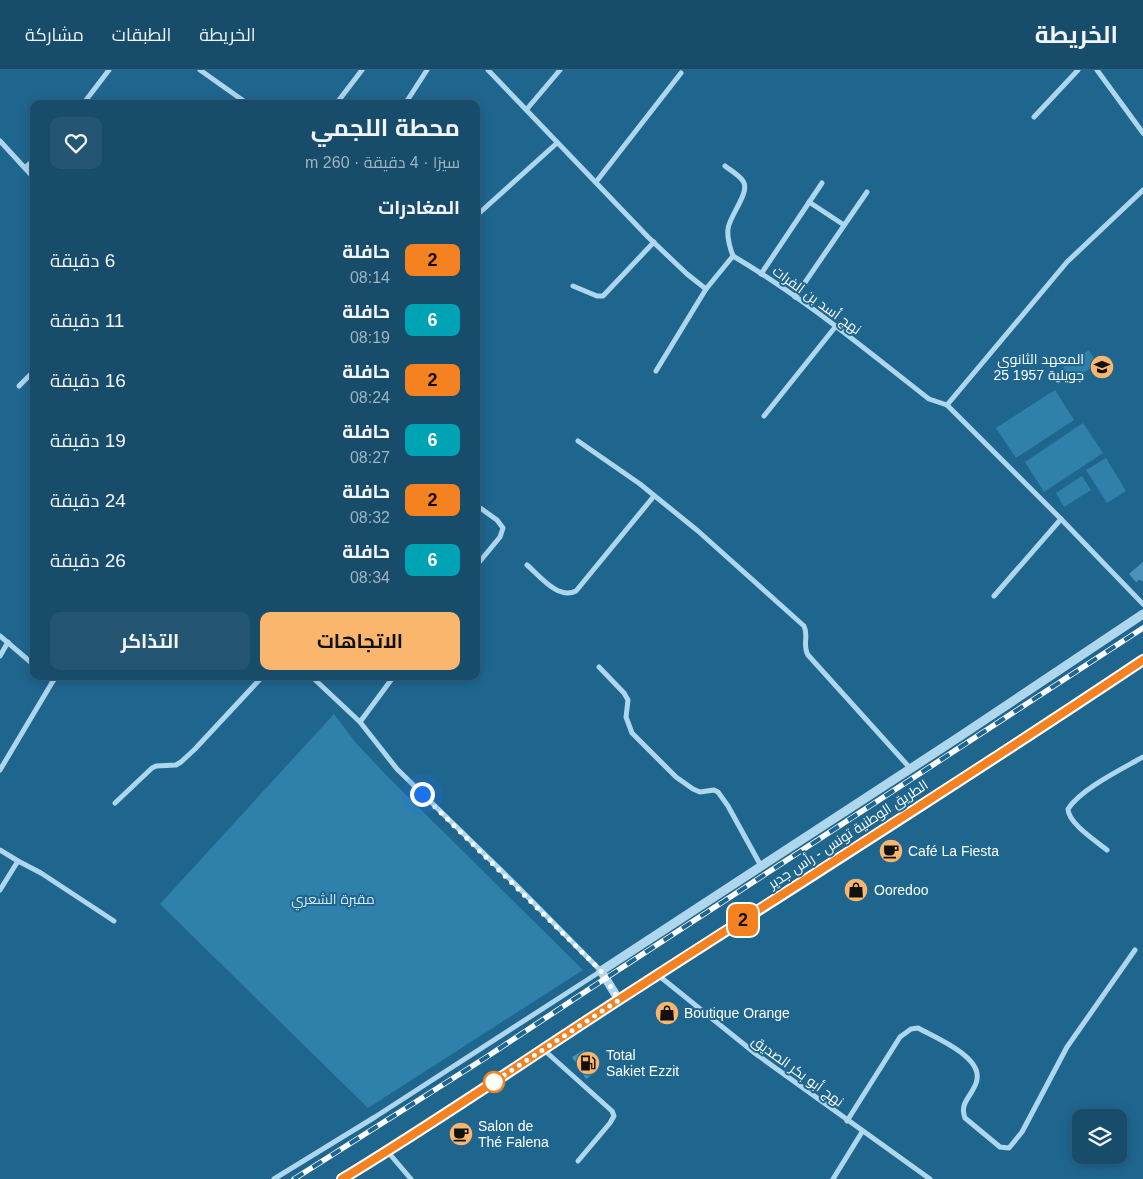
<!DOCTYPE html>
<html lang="ar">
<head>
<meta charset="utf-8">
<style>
	body { margin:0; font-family:Arial,Cairo,sans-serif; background:#245673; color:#f1f3f6; direction:rtl; height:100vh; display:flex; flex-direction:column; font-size:19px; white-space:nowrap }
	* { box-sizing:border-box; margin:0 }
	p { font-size:16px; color:#9eb4c1 }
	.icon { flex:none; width:28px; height:28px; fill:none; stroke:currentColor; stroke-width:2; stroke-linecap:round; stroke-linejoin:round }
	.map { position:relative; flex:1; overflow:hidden; direction:ltr }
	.side { position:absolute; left:30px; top:30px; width:450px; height:580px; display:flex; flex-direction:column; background:#174c6b; border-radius:10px; box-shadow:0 2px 12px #0003,0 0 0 1px #36637e; direction:rtl }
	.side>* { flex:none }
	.badge { padding:0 10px; border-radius:8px; font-size:18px; line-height:32px }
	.fabs { position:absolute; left:1072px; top:1039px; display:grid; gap:10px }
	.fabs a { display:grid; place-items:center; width:55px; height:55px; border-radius:10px; background:#174c6b; box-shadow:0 2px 12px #0003,0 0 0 1px #36637e; font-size:25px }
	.you { position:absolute; width:25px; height:25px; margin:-12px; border:4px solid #fff; border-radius:50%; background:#1a73e8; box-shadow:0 0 0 8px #1a73e833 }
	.map>.badge { position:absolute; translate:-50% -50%; box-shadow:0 0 0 2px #fff }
	h2 { padding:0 20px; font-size:19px; line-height:45px }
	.round { display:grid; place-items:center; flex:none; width:52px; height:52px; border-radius:10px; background:#245673 }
	.head { display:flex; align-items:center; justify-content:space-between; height:85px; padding:0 20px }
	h1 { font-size:24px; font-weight:700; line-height:38px }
	.action { display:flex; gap:10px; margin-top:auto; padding:10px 20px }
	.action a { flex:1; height:58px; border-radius:10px; background:#fbb66e; color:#111; font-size:20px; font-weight:700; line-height:58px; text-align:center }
	.action a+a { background:#245673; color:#f1f3f6 }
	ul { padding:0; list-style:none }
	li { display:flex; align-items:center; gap:15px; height:60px; padding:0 20px }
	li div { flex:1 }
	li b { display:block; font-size:19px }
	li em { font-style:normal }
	li .badge { min-width:55px; font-weight:700; text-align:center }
	header { display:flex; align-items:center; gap:30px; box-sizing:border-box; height:70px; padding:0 25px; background:#174c6b; border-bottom:1px solid #36637e }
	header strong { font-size:24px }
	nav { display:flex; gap:28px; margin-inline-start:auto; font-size:18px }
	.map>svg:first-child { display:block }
</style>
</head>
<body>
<header>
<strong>الخريطة</strong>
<nav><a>الخريطة</a><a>الطبقات</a><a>مشاركة</a></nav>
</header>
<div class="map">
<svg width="1143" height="1109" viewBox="0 0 1143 1109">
	<rect width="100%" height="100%" fill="#1f668f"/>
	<g fill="#2f80ab">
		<path d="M 1089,280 L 1097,294 L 1071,311 L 1063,297 Z"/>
		<path d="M 1055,320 L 1074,350 L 1016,388 L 996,358 Z"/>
		<path d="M 1083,353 L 1103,383 L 1044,422 L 1025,392 Z"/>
		<path d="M 1106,388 L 1126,421 L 1107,433 L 1086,400 Z"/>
		<path d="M 1082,406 L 1091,420 L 1064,437 L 1056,423 Z"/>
		<path d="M 334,644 L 356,673 L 387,706 L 583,900 L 368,1038 L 160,834 Z"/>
	</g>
	<g fill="#4b92b8">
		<path d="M 1143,492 L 1143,511 L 1139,510 L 1136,512 L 1129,504 Z"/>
		<path d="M 584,980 L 597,1001 L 586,1009 L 572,987 Z"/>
	</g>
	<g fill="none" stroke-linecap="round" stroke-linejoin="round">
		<g stroke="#aed7ed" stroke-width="5">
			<path d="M 200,0 L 248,34"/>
			<path d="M 488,0 L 648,167 L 687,204 L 706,219 L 733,186 C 803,227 866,280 929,329 L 947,335 L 1061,449 L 1143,534"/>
			<path d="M 1097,0 L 1143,63"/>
			<path d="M 83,34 L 109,0"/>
			<path d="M 336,34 L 362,0"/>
			<path d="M 405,34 L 427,0"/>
			<path d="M 527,39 L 560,0"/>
			<path d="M 1034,47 L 1078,0"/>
			<path d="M 0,71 L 34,108"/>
			<path d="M 725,96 C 730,100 739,105 743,111 C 751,122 729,146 728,159 C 727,168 730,178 733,186"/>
			<path d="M 26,97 L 34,90"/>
			<path d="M 596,112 L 681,3"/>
			<path d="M 809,132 L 844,155"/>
			<path d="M 476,146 L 557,73"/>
			<path d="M 761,204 L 822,113"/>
			<path d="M 573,216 L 597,226 L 603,226 L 654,172"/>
			<path d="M 795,227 L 867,122"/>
			<path d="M 656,301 L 706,219"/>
			<path d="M 19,316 L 34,301"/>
			<path d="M 947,335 L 1067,192 L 1143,120"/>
			<path d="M 764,346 L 836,256"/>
			<path d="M 578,371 L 640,414 L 698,461 L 804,556 C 809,566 802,575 808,585 L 910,698"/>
			<path d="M 476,435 L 497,450 L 503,458 L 500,467 L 476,496"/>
			<path d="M 527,495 C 540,506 558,530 576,521 L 654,426"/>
			<path d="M 994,526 L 1061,449"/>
			<path d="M 0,566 L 34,595"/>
			<path d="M 0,586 L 8,572"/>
			<path d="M 599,597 L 624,623 L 628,630 L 626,647 L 632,663 L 676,707 L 693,719 L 700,722 L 714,720 L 718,722 L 728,736 L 761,796"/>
			<path d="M 47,606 L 53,611 L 57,606"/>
			<path d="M 360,652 L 394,606"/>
			<path d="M 0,700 L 53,611"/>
			<path d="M 115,733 L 152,698 L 156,696 L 176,695 L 181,692 L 195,679 L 263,606"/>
			<path d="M 0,780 L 18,791 L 0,820"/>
			<path d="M 1107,780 C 1096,771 1068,753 1068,739 C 1081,719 1122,699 1143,687"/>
			<path d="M 18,791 L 41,803 L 114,851"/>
			<path d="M 658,905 L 756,984 L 930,1109"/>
			<path d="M 544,980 L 612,1041 L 614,1046 L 610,1053 L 578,1091"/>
			<path d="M 847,1051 L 900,967 L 911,959 L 918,958 C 934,967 981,986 977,1009 C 977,1014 973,1019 971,1023 C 965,1032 961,1038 965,1048 L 1000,1077 L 1009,1078 L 1022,1062 L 1067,977 L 1135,880"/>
			<path d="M 388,1082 L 411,1109"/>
			<path d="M 274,1109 L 375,1047 L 601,901 L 514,813 L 397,699 L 360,652 L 311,606"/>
			<path d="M 833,1109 L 862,1062"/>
		</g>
		<path stroke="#aed7ed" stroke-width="9" d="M 619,930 L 601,901 L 962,665 L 1143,544"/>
		<path stroke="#f4faff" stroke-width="12" d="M 342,1109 C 436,1052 527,989 620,929 C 794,817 970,706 1143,590"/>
		<g stroke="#fff" stroke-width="5.5">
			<path id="rail" d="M 294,1109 L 485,988 L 606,908 L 1143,558"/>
		</g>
		<use href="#rail" stroke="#1f668f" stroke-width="4" stroke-dasharray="11" stroke-linecap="butt"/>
	</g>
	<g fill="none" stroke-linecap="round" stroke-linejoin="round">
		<g stroke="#fff" stroke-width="11">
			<path id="line" d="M 342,1109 C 436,1052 527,989 620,929 C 794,816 970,706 1143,590"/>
		</g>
		<use href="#line" stroke="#f58220" stroke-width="8"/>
		<path stroke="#fff" stroke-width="5" stroke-dasharray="0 9" d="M 422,724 L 601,901 L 619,930 L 486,1017 L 494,1012"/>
	</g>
	<defs>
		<g id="school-disc" transform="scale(1.25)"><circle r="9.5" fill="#fbb66e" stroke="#1f668f"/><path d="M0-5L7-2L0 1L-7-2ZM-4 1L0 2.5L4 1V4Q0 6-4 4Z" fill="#111"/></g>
		<g id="cafe-disc" transform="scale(1.25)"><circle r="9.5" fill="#fbb66e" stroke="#1f668f"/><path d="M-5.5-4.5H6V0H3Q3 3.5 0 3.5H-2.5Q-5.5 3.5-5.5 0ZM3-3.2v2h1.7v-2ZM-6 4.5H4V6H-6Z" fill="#111"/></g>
		<g id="shop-disc" transform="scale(1.25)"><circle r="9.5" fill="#fbb66e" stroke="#1f668f"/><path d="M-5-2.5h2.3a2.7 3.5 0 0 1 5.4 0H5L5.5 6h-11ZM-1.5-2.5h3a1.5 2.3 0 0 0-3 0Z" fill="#111"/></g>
		<g id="fuel-disc" transform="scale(1.25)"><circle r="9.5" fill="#fbb66e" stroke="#1f668f"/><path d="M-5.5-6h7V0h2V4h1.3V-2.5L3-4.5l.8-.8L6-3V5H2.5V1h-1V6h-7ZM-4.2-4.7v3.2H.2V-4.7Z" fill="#111"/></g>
	</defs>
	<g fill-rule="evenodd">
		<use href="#school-disc" x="1102" y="297"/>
		<use href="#cafe-disc" x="891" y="781"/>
		<use href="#shop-disc" x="856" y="820"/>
		<use href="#shop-disc" x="667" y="943"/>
		<use href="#fuel-disc" x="588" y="993"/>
		<use href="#cafe-disc" x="461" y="1064"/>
	</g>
	<circle fill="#fff" stroke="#f58220" stroke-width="2.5" cx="494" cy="1012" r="10"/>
	<g text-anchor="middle" stroke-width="4" stroke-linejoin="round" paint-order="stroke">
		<g font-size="14" fill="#fff" stroke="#1f668f">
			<text transform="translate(817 230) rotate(36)" y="5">نهج أسد بن الفرات</text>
			<text transform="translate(848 764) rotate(-33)" y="5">الطريق الوطنية تونس - رأس جدير</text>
			<text transform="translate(798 1001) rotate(36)" y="5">نهج أبو بكر الصديق</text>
		</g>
		<g font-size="14" fill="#fff" stroke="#1f668f" text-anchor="start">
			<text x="1084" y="294" text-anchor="end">المعهد الثانوي<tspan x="1084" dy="16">25 جويلية 1957</tspan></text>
			<text x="908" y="786">Café La Fiesta</text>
			<text x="874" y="825">Ooredoo</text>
			<text x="684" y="948">Boutique Orange</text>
			<text x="606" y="990">Total<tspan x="606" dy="16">Sakiet Ezzit</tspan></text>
			<text x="478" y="1061">Salon de<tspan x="478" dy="16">Thé Falena</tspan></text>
		</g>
		<g font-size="14" fill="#d4ecf9" stroke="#1f668f">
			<text x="333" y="834">مقبرة الشعري</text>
		</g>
	</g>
</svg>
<div class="fabs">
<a><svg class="icon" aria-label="layers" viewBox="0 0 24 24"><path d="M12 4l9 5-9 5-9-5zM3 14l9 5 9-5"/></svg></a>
</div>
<div class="you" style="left:422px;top:724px"></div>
<b class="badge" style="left:743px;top:850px;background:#f58220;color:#111">2</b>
<section class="side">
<div class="head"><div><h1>محطة اللجمي</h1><p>سيرًا · 4 دقيقة · 260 m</p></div><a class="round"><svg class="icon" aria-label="heart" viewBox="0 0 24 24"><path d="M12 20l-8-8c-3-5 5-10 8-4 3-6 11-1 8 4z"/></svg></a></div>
<h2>المغادرات</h2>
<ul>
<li><span class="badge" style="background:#f58220;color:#111">2</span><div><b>حافلة</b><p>08:14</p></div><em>6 دقيقة</em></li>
<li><span class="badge" style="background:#00a3b4;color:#fff">6</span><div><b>حافلة</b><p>08:19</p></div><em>11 دقيقة</em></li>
<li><span class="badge" style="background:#f58220;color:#111">2</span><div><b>حافلة</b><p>08:24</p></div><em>16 دقيقة</em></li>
<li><span class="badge" style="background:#00a3b4;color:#fff">6</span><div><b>حافلة</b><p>08:27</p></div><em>19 دقيقة</em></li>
<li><span class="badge" style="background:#f58220;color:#111">2</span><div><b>حافلة</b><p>08:32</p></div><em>24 دقيقة</em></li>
<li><span class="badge" style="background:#00a3b4;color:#fff">6</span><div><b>حافلة</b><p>08:34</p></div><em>26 دقيقة</em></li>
</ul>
<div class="action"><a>الاتجاهات</a><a>التذاكر</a></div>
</section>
</div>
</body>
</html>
